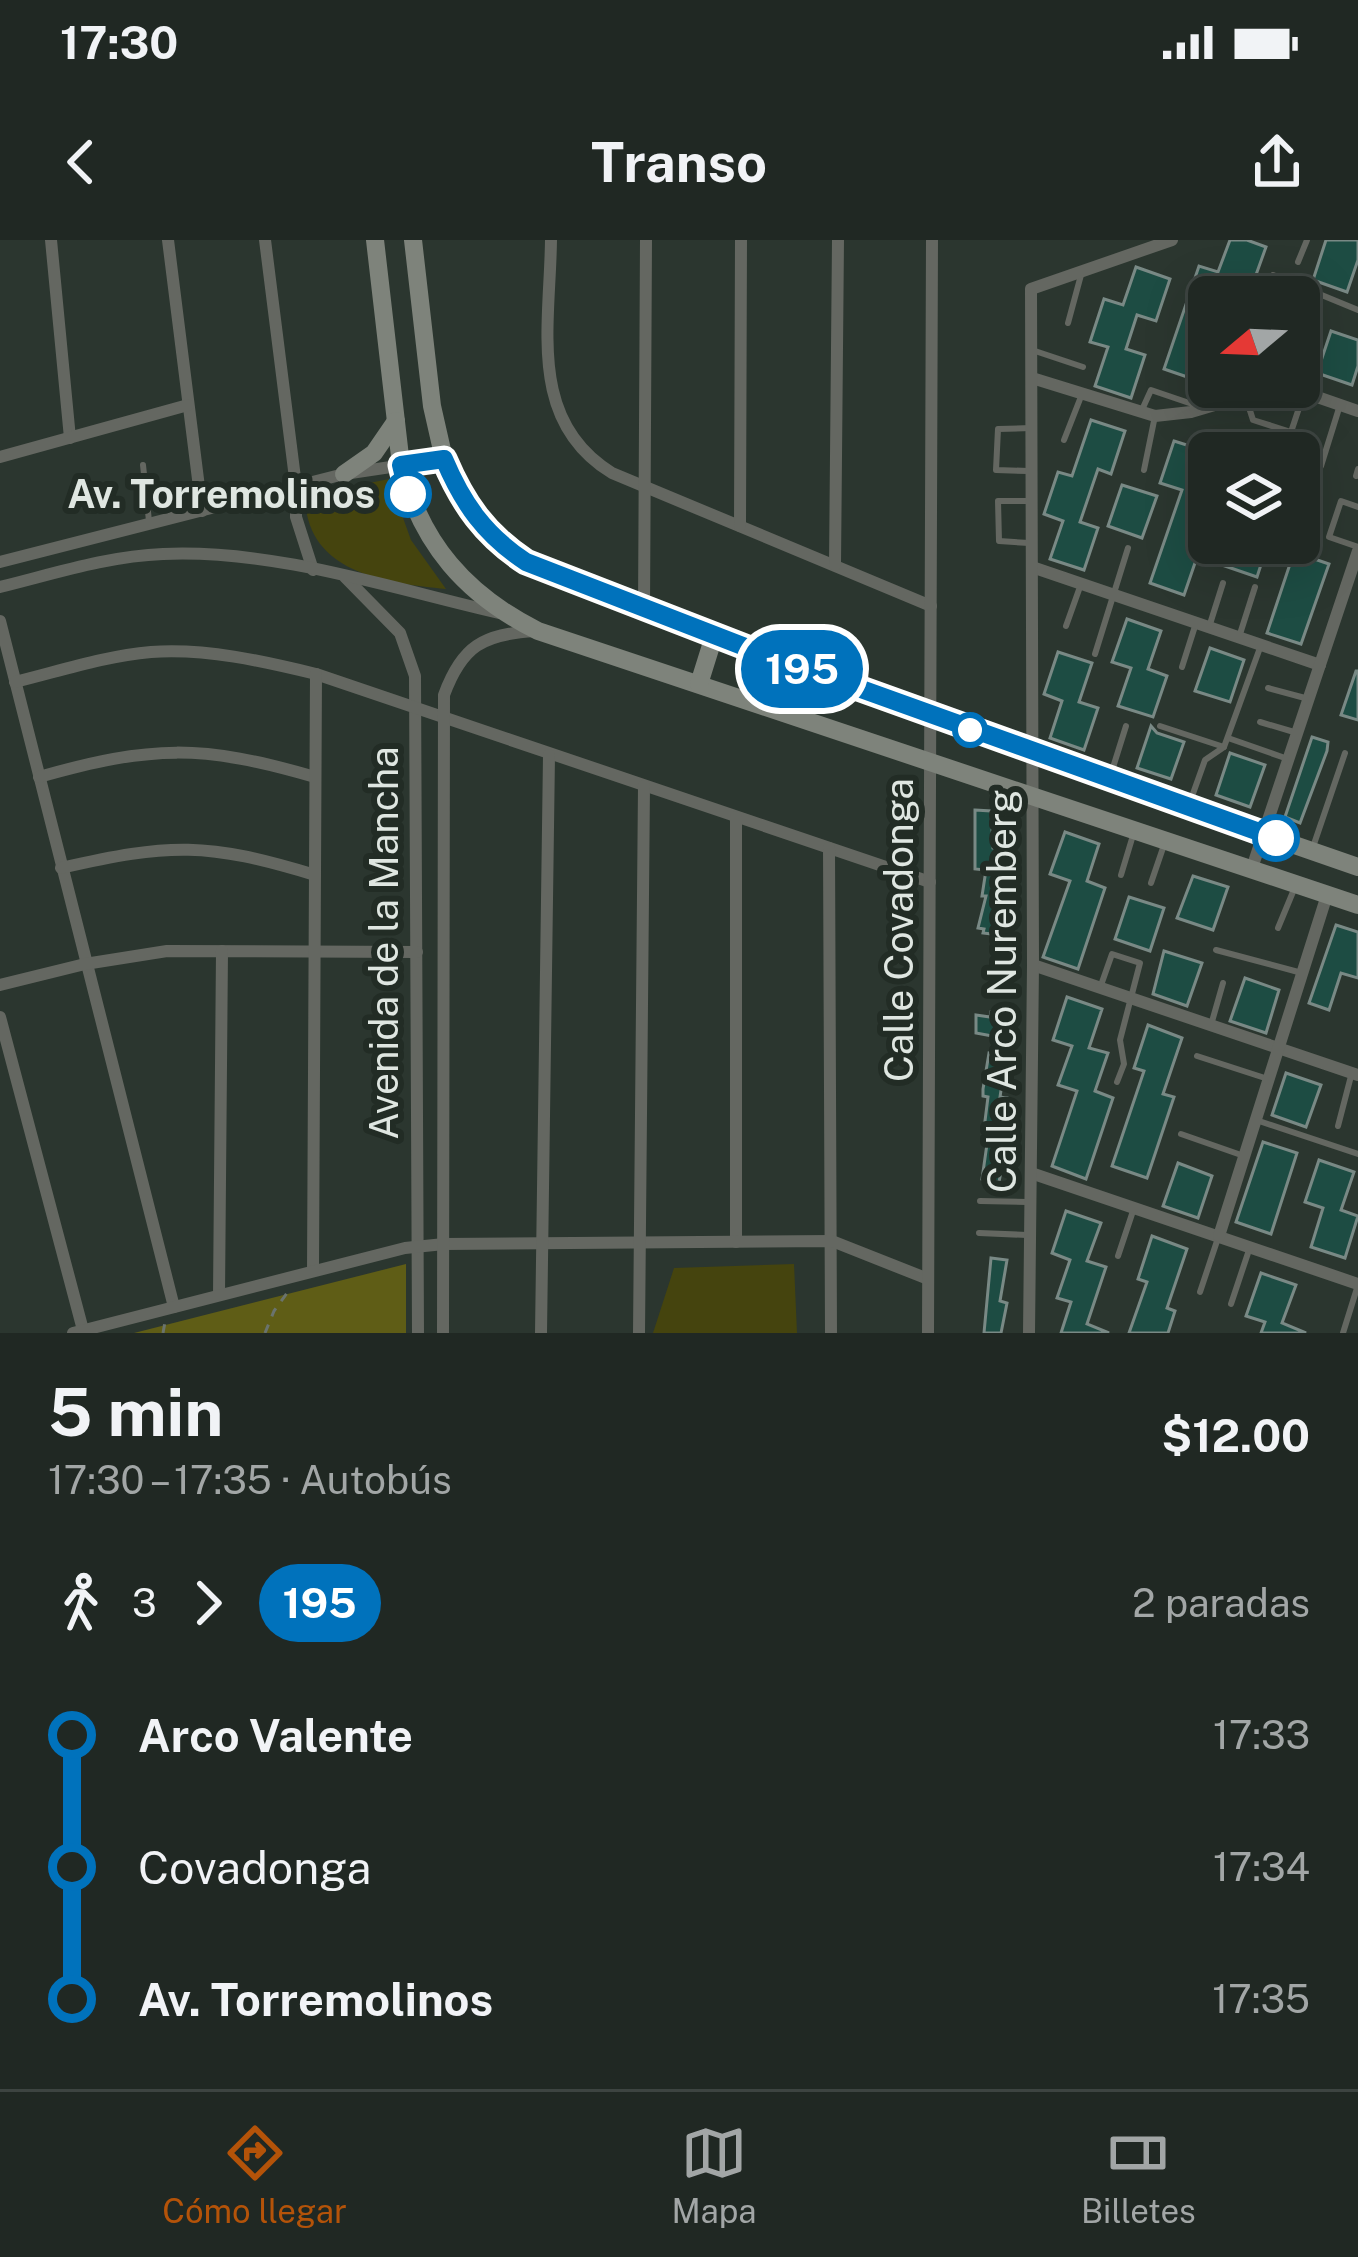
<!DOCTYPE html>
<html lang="es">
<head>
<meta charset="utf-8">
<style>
	body { margin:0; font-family:"Public Sans",sans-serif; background:#28302b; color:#f1f3f6; height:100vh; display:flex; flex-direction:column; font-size:45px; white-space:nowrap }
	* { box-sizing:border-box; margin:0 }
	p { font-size:39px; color:#a2a6a6 }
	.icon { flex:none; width:66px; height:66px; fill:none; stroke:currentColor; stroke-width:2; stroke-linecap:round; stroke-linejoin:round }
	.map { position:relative; height:1093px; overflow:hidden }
	.panel { display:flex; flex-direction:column; background:#202823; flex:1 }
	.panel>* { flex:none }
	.badge { padding:0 24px; border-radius:39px; font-size:42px; line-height:78px }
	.needle { width:78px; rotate:251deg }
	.controls { position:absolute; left:1188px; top:36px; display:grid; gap:24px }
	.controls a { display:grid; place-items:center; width:132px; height:132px; border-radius:18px; background:#202823; box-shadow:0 12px 48px #0002,0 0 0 3px #3d4441; font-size:60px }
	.map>.badge { position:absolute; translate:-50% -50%; box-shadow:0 0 0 6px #fff }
	.legs { display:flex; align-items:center; gap:18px; height:132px; padding:0 48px; font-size:39px }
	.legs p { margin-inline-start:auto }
	.head { display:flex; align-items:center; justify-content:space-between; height:204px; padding:0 48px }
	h1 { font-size:66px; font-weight:700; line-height:90px }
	ul { padding:0 48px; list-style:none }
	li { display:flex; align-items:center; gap:42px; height:132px; font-size:45px }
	li i { display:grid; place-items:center; width:18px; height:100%; margin:0 15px; background:currentColor }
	li i::after { content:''; width:30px; height:30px; margin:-15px; border:9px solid; border-radius:50%; background:#202823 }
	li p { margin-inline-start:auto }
	li:first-child i { background:linear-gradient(#0000 50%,currentColor 0) }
	li:last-child i { background:linear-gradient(currentColor 50%,#0000 0) }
	.status { display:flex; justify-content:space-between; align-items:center; height:84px; padding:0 60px; background:#202823; direction:ltr }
	.status svg { height:33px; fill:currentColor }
	header { display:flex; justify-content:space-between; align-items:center; height:156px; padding:0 48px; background:#202823; font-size:54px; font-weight:700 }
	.tabs { display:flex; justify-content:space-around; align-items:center; height:168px; border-top:3px solid #3d4441; background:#202823; font-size:33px; color:#a2a6a6 }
	.tabs a { display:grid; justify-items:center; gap:6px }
	.tabs .selected { color:#b45309 }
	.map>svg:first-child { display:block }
</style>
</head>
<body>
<div class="status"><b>17:30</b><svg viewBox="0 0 49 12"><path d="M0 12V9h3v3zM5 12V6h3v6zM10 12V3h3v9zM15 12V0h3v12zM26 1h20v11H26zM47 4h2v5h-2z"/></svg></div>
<header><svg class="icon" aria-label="back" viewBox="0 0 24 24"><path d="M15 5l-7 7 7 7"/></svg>Transo<svg class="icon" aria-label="share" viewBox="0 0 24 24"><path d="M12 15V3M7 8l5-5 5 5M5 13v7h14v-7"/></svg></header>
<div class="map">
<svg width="1358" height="1093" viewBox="0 0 1358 1093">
	<rect width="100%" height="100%" fill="#2b362f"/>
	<g fill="#45440e">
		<path d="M 389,239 L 411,300 L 446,349 C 383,343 306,332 305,256 Z"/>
		<path d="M 794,1024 L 797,1093 L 653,1093 L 674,1028 Z"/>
	</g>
	<path fill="#5f5d16" d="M 406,1024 L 406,1093 L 134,1093 Z"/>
	<g fill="#1d4c43" stroke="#798985" stroke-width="3">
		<path d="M 1230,0 L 1247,0 L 1266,7 L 1248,57 L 1209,57 L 1209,111 L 1199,141 L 1164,129 L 1199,26 L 1218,32 Z"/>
		<path d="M 1326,0 L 1358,0 L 1358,20 L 1347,52 L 1313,40 Z"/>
		<path d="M 1136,27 L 1170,39 L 1156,81 L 1137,75 L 1126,109 L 1145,115 L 1131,158 L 1095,146 L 1108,107 L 1090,102 L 1104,59 L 1123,65 Z"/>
		<path d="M 1331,91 L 1358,100 L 1358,126 L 1352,145 L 1317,133 Z"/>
		<path d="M 1091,180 L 1125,191 L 1111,234 L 1098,229 L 1080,282 L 1098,288 L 1084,330 L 1050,319 L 1063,281 L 1044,274 L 1058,232 L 1072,236 Z"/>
		<path d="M 1233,200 L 1267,211 L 1267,213 L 1229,213 Z"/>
		<path d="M 1174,201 L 1209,212 L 1190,267 L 1209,274 L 1209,282 L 1184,355 L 1150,343 L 1182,250 L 1160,243 Z"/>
		<path d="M 1299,241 L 1314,246 L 1301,286 L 1299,285 Z"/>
		<path d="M 1122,245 L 1157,256 L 1142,298 L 1108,286 Z"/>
		<path d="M 1230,303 L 1268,303 L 1257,337 L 1222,325 Z"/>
		<path d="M 1294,312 L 1329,324 L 1301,404 L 1267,393 Z"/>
		<path d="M 1127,379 L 1161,391 L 1148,429 L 1167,436 L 1153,477 L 1118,466 L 1131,428 L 1112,422 Z"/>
		<path d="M 1210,408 L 1244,420 L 1230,462 L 1195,451 Z"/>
		<path d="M 1058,412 L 1092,423 L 1079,462 L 1098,468 L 1084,510 L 1050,498 L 1062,461 L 1044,454 Z"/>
		<path d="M 1356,431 L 1358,431 L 1358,480 L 1341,475 Z"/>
		<path d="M 1151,486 L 1157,493 L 1184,502 L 1171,539 L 1137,528 Z"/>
		<path d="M 1312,497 L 1328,502 L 1327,511 L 1300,583 L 1285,577 Z"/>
		<path d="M 1230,513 L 1265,525 L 1250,567 L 1216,555 Z"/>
		<path d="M 975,570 L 991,571 L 993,608 L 1008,611 L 1001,652 L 1008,653 L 1000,695 L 983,693 L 984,689 L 978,688 L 986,656 L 982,656 L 986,630 L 975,629 Z"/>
		<path d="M 1065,592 L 1099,604 L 1087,641 L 1105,648 L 1078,729 L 1043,717 L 1070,641 L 1050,634 Z"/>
		<path d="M 1193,636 L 1228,647 L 1213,690 L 1177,678 Z"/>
		<path d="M 1129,657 L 1164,668 L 1150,711 L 1115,699 Z"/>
		<path d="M 1336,685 L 1358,692 L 1358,738 L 1341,733 L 1329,770 L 1309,763 Z"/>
		<path d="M 1164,711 L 1202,723 L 1187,766 L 1153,754 Z"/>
		<path d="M 1245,738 L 1279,750 L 1266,793 L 1230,781 Z"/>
		<path d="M 1067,757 L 1102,769 L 1089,808 L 1108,813 L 1095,851 L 1113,858 L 1086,939 L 1052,926 L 1077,851 L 1058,845 L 1072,806 L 1053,800 Z"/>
		<path d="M 991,772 L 1008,775 L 1003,798 L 976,793 L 976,775 L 990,777 Z"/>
		<path d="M 1148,785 L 1182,798 L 1163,854 L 1174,857 L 1147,938 L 1112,926 L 1144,831 L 1134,828 Z"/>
		<path d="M 989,813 L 1006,817 L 1000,857 L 1007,858 L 1000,898 L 1007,899 L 999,942 L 982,939 L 988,897 L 983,897 L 988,857 L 983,856 L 983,849 Z"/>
		<path d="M 1286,833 L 1321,845 L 1306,887 L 1272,875 Z"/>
		<path d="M 1263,902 L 1297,913 L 1271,994 L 1236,982 Z"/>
		<path d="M 1319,920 L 1354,932 L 1341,970 L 1358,976 L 1345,1018 L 1311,1007 L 1323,968 L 1305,962 Z"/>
		<path d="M 1178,923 L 1212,936 L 1198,978 L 1163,966 Z"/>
		<path d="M 1066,971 L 1101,983 L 1087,1021 L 1106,1027 L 1087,1084 L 1109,1093 L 1061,1093 L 1071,1062 L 1057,1058 L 1070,1020 L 1052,1013 Z"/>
		<path d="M 1152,996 L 1187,1009 L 1167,1068 L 1175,1071 L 1168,1093 L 1129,1093 L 1147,1042 L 1138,1039 Z"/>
		<path d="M 991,1018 L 1007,1020 L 1000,1061 L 1007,1063 L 1001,1093 L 984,1093 Z"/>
		<path d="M 1261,1033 L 1296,1045 L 1282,1083 L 1306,1093 L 1261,1093 L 1265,1082 L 1246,1076 Z"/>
	</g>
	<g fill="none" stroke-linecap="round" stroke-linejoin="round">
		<g stroke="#6a736d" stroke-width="3" stroke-dasharray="9 9" stroke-linecap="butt">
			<path d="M 163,1093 L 165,1082"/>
			<path d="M 265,1093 L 274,1071 L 287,1053"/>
		</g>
		<g stroke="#646761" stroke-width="6">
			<path d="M 1298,22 L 1307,0"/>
			<path d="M 1273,35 L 1358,70"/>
			<path d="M 1068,83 L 1081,35"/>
			<path d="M 1035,111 L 1083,127"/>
			<path d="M 1299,121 L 1300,117"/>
			<path d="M 1246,158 L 1253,180 L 1291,192 L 1303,156"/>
			<path d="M 1141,172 L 1151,150 L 1201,167"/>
			<path d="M 1064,200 L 1082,154"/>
			<path d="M 143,225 L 149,281"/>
			<path d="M 1321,226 L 1340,165"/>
			<path d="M 1144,230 L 1155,176"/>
			<path d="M 1028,231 L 996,230 L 998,189 L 1031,188"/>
			<path d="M 1356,236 L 1358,229"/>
			<path d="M 1358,267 L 1341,261 L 1329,297 L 1358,307"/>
			<path d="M 1029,303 L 999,301 L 998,261 L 1030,261"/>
			<path d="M 1210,384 L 1223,343"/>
			<path d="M 1066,386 L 1081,344"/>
			<path d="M 1240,394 L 1255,347"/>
			<path d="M 1095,414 L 1128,308"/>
			<path d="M 1182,427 L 1196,383"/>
			<path d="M 1268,448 L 1305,458"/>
			<path d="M 1260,482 L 1294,492"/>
			<path d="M 1160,486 L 1224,507"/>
			<path d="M 1228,498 L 1285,518"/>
			<path d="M 1110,537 L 1126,486"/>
			<path d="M 1190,562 L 1205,520 L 1224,507 L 1261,405"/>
			<path d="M 1313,607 L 1345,513"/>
			<path d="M 1121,635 L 1134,592"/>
			<path d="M 1151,643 L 1165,602"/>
			<path d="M 1278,688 L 1295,647"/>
			<path d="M 1216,710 L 1302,733"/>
			<path d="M 1100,748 L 1112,714 L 1140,723 L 1120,800 L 1124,824 L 1117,842"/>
			<path d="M 1211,785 L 1223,743"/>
			<path d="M 1197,816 L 1268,839"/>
			<path d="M 1259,881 L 1358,914"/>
			<path d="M 1338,886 L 1351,836"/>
			<path d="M 1181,894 L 1244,916"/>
			<path d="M 980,961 L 1027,962"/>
			<path d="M 979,993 L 1027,995"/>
			<path d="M 1118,1016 L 1133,971"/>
			<path d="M 1200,1052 L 1218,998"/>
			<path d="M 1231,1064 L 1249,1010"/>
			<path d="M 1343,1093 L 1358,1045"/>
		</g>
		<g stroke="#646761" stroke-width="12">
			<path d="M 51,0 L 70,198"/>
			<path d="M 168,0 L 202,271"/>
			<path d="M 265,0 L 296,246 L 296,277 L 313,330"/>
			<path d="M 551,0 C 550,86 527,181 612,233 L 931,366"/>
			<path d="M 1032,138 L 1155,176 L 1191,172 L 1272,148 L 1297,150 L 1358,171"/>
			<path d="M 0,217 L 188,165"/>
			<path d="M 740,286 L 741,0"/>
			<path d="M 0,322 L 344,234 L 444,219"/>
			<path d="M 835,325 L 838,0"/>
			<path d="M 1032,327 L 1320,425"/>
			<path d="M 345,337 L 400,393 L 415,436 L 418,1093"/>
			<path d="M 0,347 C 53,334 108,316 163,314 C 275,309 390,348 499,373"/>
			<path d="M 644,370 L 646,0"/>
			<path d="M 0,381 L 174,1067"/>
			<path d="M 15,442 C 60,431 105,416 151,412 C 206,408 262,421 316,434 L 930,642"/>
			<path d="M 39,537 C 152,505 201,504 315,537"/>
			<path d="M 829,608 L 831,1093"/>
			<path d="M 61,628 C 171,603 206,602 315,635"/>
			<path d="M 1252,628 L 1358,311"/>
			<path d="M 1033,725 L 1358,835"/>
			<path d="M 0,745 L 85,724 L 167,711 L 417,712"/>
			<path d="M 0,777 L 83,1090"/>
			<path d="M 1031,933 L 1358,1044"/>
			<path d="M 1219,996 L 1327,655"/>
			<path d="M 736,1002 L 736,577"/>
			<path d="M 313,1031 L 316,434"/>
			<path d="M 219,1055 L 222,711"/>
			<path d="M 73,1093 L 405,1008 L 444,1004 L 832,1001 L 928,1039"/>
			<path d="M 443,1093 L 444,455 C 462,406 483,394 535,391"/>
			<path d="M 541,1093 L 549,515"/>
			<path d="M 639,1093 L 644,546"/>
			<path d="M 928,1093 L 932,0"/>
			<path d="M 1029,1093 L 1033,725 L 1031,49 L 1172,0"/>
		</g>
		<g stroke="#7e837b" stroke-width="18">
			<path d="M 375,0 L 401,225 C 421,304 466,355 538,391 L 1358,665"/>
			<path d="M 413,0 L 432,166 L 444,219 L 470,273 L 504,308 L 550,333 L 644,370 L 1033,514 L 1358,627"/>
			<path d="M 344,234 L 374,213 L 396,181"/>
			<path d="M 699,444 L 714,396"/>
		</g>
	</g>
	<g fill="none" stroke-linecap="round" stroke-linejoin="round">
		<g stroke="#fff" stroke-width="27">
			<path id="line-1" d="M 408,254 L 401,225 L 444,219 C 463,264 485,295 526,322 L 758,412 L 1276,598"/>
		</g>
		<use href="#line-1" stroke="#0072bc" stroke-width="18"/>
	</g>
	<g fill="#fff" stroke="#0072bc" stroke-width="6">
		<circle cx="408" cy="254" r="21"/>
		<circle cx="970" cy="490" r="15"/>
		<circle cx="1276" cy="598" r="21"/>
	</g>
	<g text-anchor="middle" stroke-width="12" stroke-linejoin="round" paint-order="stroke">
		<g font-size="39" font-weight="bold" fill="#dfe6e1" stroke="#222c25" text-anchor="end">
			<text x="375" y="268">Av. Torremolinos</text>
		</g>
		<g font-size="39" fill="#dfe6e1" stroke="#222c25">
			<text transform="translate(899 690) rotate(-90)" y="14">Calle Covadonga</text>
			<text transform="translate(384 703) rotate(-90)" y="14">Avenida de la Mancha</text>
			<text transform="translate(1002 751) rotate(-90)" y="14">Calle Arco Nuremberg</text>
		</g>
	</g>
</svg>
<div class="controls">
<a><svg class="needle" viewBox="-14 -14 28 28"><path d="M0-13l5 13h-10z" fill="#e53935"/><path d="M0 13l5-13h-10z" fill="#a2a6a6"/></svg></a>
<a><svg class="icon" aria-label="layers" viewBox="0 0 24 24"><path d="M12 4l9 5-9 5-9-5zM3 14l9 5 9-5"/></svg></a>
</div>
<b class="badge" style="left:802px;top:429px;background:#0072bc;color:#fff">195</b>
</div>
<section class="panel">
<div class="head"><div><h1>5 min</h1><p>17:30 – 17:35 · Autobús</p></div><b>$12.00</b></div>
<div class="legs"><svg class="icon" aria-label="walk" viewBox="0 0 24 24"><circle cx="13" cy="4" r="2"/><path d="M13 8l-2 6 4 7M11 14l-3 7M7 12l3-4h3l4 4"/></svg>3<svg class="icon" aria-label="forward" viewBox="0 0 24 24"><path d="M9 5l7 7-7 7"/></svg><b class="badge" style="background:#0072bc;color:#fff">195</b><p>2 paradas</p></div>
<ul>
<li><i style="color:#0072bc"></i><b>Arco Valente</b><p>17:33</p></li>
<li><i style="color:#0072bc"></i><span>Covadonga</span><p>17:34</p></li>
<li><i style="color:#0072bc"></i><b>Av. Torremolinos</b><p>17:35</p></li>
</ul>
</section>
<nav class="tabs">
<a class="selected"><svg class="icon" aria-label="directions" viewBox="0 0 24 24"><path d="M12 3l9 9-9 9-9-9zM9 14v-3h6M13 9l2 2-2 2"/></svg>Cómo llegar</a>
<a><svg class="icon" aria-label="map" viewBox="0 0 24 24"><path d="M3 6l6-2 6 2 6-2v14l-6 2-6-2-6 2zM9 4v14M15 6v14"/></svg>Mapa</a>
<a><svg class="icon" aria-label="tickets" viewBox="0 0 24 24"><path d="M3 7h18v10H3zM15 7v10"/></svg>Billetes</a>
</nav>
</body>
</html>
